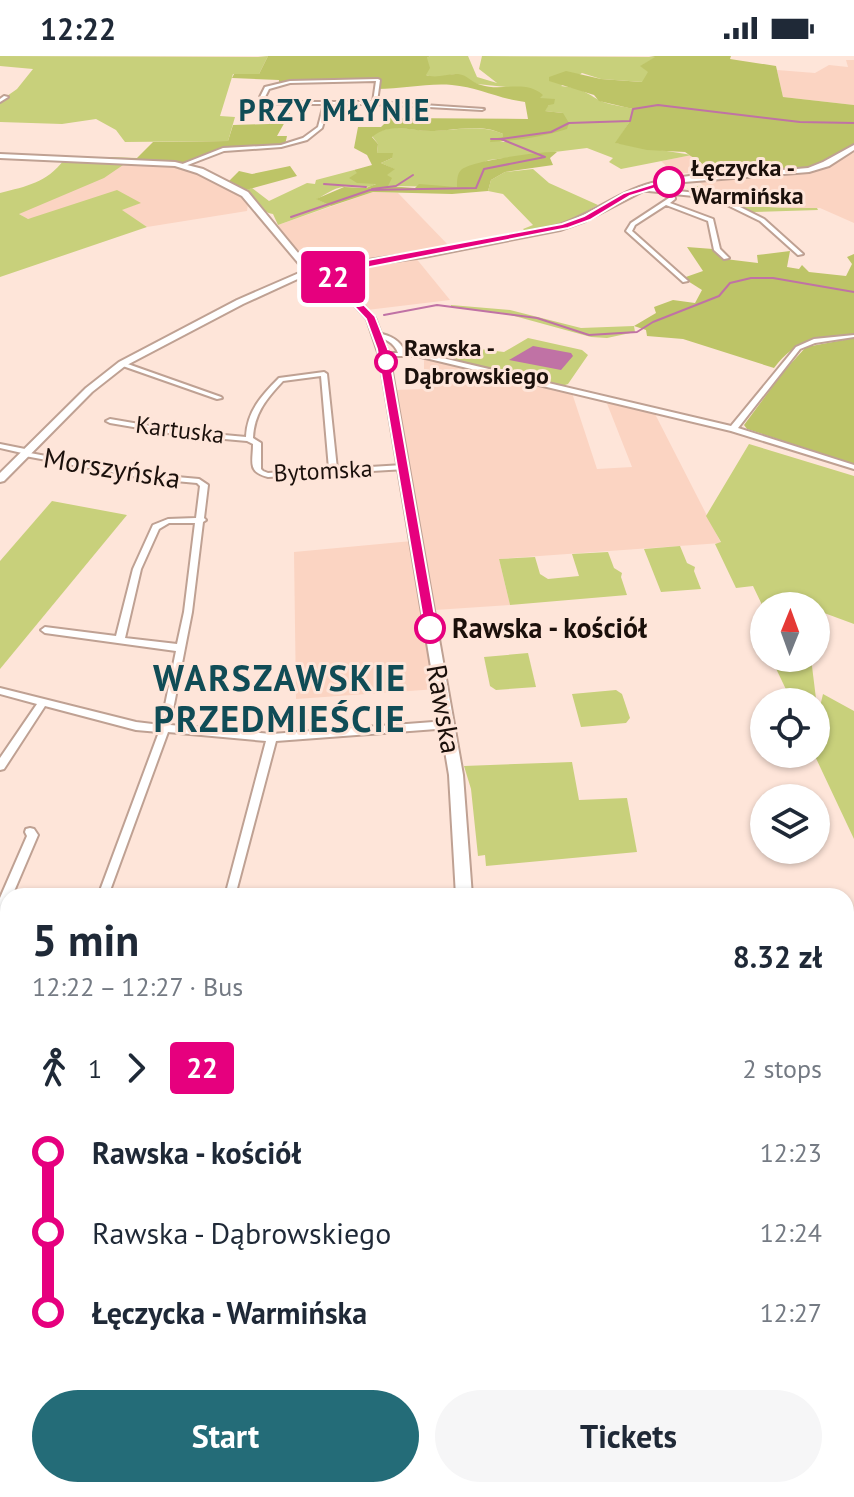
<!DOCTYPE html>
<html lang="en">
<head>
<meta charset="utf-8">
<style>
	body { margin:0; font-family:"PT Sans",sans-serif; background:#f6f6f7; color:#1f2937; height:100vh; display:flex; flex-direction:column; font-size:30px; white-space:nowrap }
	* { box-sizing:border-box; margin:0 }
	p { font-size:26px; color:#747a83 }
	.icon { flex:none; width:44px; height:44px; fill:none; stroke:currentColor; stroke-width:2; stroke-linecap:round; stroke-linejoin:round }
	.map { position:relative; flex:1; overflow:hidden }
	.panel { position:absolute; left:0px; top:832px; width:854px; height:610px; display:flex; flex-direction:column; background:#fff; border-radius:24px 24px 0 0; box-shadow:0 2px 6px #0004 }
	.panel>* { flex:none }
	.badge { padding:0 16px; border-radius:6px; font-size:28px; line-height:52px }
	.needle { width:52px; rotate:1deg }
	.buttons { position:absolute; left:750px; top:536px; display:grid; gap:16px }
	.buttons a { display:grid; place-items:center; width:80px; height:80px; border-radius:50%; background:#fff; box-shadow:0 2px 6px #0004; font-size:40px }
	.map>.badge { position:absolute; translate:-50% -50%; box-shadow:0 0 0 4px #fff }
	.legs { display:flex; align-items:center; gap:12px; height:88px; padding:0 32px; font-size:26px }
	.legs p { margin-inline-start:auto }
	.headline { display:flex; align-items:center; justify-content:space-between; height:136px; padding:0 32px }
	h1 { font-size:44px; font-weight:600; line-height:60px }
	.cta { display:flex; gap:16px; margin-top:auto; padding:16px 32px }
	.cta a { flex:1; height:92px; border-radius:48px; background:#246c78; color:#fff; font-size:32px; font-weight:600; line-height:92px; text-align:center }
	.cta a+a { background:#f6f6f7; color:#1f2937 }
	ul { padding:0 32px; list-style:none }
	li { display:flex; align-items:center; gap:28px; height:80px; font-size:30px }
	li i { display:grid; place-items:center; width:12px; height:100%; margin:0 10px; background:currentColor }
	li i::after { content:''; width:20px; height:20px; margin:-10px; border:6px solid; border-radius:50%; background:#fff }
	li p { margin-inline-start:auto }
	li:first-child i { background:linear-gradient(#0000 50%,currentColor 0) }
	li:last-child i { background:linear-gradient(currentColor 50%,#0000 0) }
	.status { display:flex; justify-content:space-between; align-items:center; height:56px; padding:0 40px; background:#fff; direction:ltr }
	.status svg { height:22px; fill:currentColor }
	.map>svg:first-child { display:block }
</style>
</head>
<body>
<div class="status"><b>12:22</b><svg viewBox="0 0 49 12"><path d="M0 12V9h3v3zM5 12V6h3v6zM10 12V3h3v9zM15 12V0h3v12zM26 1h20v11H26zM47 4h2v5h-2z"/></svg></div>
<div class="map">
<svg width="854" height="1441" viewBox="0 0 854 1441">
	<rect width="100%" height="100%" fill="#fee5d9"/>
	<g fill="#fbd4c2">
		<path d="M 846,4 L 854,4 L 854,49 L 783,41 L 777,14 L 815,17 L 829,9 L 848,11 Z"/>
		<path d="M 854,97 L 854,167 L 820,152 L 785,152 L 731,145 L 713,138 L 696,123 Z"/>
		<path d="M 692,99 L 713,117 L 674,117 L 661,105 Z"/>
		<path d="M 126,107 L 193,113 L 238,136 L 248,148 L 247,155 L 147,171 L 121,154 L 140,147 L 27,163 L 18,157 Z"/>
		<path d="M 373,136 L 398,137 L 450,191 L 374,203 L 318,204 L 292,191 L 278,169 Z"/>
		<path d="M 415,201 L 450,244 L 367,254 L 339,220 L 343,216 Z"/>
		<path d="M 424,303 L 572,337 L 597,413 L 632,411 L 606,345 L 654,356 L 721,487 L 499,503 L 510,549 L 435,554 L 394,334 L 424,333 Z"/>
		<path d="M 412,485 L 437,633 L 296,643 L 294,496 Z"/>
		<path d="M 401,1434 L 498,1434 L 508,1441 L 398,1441 Z"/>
	</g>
	<g fill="#c8d07b">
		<path d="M 0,0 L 258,1 L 268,0 L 259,18 L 233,18 L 220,60 L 235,61 L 228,85 L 125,86 L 116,74 L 96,63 L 62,68 L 0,66 L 0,45 L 17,33 L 33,13 L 0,10 Z"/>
		<path d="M 430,0 L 468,0 L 477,21 L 497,27 L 479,13 L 482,0 L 656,1 L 641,10 L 649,16 L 643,26 L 601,23 L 582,17 L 561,30 C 581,32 583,35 599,44 C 607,49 624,50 633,53 L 630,65 L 616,87 L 692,99 L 621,113 L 609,106 L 613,102 L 587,92 L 489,104 L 461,117 L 457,131 L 388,130 L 386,119 L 394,113 L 381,107 L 392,102 L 377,97 L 378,88 L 372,80 C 391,65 413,76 434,75 C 456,74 482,68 503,78 L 503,82 L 491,83 L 504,86 L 563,57 L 544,55 L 549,49 L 547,45 L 506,31 L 477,28 L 455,18 L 435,22 L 426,19 L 427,2 Z"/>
		<path d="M 64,104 L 126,107 L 104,122 L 19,158 L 28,163 L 117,134 L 141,147 L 122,154 L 147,171 L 0,221 L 0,137 C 27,130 46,127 64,104 Z"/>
		<path d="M 533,113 L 549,127 L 598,149 L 560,170 L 527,177 L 523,173 L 533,169 L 503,138 L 488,135 L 491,124 L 505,116 Z"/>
		<path d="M 354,114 L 358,117 L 357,127 L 377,127 C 366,135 355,129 343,131 C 333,132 325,139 317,143 L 331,150 L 278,169 L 273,158 C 262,157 252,142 242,135 L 252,132 L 269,145 L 307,127 L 315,128 L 316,124 Z"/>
		<path d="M 702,129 C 729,154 782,152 817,152 L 818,154 L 752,156 L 711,138 L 687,133 Z"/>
		<path d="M 451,249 L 510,254 L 581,272 L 634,270 L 635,276 L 607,282 L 591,281 L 503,257 L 451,251 Z"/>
		<path d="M 528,282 L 582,294 L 588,299 L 568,328 L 562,330 L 425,296 L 456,290 L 504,296 Z"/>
		<path d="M 749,388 L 854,420 L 854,568 L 816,554 L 816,550 L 764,550 L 764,553 L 753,530 L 736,532 L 715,488 L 721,486 L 706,460 Z"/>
		<path d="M 52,445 L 127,459 L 0,613 L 0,505 Z"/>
		<path d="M 680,490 L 687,507 L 695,511 L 694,515 L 701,533 L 661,536 L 644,493 Z"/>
		<path d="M 608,496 L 614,512 L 622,517 L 621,521 L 627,539 L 510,549 L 499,503 L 535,501 L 540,518 L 548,523 L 579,520 L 572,498 Z"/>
		<path d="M 528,597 L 536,631 L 496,634 L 490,630 L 484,601 Z"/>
		<path d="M 771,602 L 811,602 L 818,659 L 823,638 L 854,655 L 854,783 L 814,698 L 816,646 L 792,646 Z"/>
		<path d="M 616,634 L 622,638 L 630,662 L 626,667 L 581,671 L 572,638 Z"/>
		<path d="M 572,706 L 579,744 L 627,742 L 637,796 L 486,810 L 485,799 L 478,800 L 471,733 L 464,710 Z"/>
		<path d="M 8,1337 L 8,1426 L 0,1419 L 0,1346 Z"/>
		<path d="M 18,1434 L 134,1434 L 142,1441 L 26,1441 Z"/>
	</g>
	<g fill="#bdc467">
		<path d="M 268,0 L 430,0 L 427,2 L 430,12 L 426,19 C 438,23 447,17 458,18 C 468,19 472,27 481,29 C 502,36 525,23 543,39 L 540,42 L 555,43 L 554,48 L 549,49 L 545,55 L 563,57 L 569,67 L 567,73 C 542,81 516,85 490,86 L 491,83 L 503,81 L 503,78 C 481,67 456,74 434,75 C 413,76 391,65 372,81 L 378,88 L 377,97 L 393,97 L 392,102 L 381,107 L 395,113 L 387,119 L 392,122 L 388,130 L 415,132 L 419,128 L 457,131 C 457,125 457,118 461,114 C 469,105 542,95 557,96 L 550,102 L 553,109 L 505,116 L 491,124 L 488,135 L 452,138 L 373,136 L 331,150 L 316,143 L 344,131 L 366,132 L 376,128 L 357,127 L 349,122 L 357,117 L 354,114 L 372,109 L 367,99 L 354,92 L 358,71 L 381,71 L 390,62 L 528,63 L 525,46 C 499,43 478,31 452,29 C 427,27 403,33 377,33 L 378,24 L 336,22 L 335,26 L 279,27 L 279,24 L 232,22 L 234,18 L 259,18 Z"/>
		<path d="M 649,0 L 731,0 L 730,3 L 776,10 L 783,41 L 854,49 L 854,90 L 812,112 L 720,120 L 685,96 L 647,94 L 615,87 L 630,65 L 633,53 L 599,45 L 594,39 L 549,25 L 549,21 L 566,15 L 601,23 L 642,26 L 648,16 L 640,10 L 655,1 Z"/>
		<path d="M 283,57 L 290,57 L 277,80 L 287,80 L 285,89 L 233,91 L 184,108 L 103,104 L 105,101 L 137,102 L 153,86 L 228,85 L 233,69 L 269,68 L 271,63 Z"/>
		<path d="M 290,110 L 297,120 L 242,135 L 227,127 L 239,115 L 252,118 Z"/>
		<path d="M 687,191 L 713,193 L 725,203 L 758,207 L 757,199 L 790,195 L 787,211 L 799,213 L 802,209 L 809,216 L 846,220 L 852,208 L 847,201 L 854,198 L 854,279 C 818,281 797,282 774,312 L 683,283 L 647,280 L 646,274 L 634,270 L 656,257 L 654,251 L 673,244 L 695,247 L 702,234 L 683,222 L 703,215 Z"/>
		<path d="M 854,282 L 854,408 L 747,373 L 744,369 L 784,315 L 806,291 Z"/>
	</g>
	<path fill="#c072a5" d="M 533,290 L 571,297 L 573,300 L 561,314 L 509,304 Z"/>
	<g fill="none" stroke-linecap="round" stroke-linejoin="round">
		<g stroke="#c072a5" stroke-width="2">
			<path d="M 501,83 L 551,76 L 569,67 L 630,65 L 633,53 L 658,49 L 800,66 L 854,67"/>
			<path d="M 818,113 L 848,98"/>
			<path d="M 756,120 L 780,118"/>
			<path d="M 324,128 L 366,131"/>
			<path d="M 372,133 L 396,130 L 413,119"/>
			<path d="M 291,161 L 370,134 L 476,132 L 484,113 L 545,101 L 501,83 L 491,83"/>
			<path d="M 384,259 L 437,249 L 537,262 L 589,279 L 637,276 L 653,266 L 719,240 L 730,227 L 751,222 L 773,222 L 854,236"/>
		</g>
		<g stroke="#bfa193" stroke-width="4">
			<g id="street">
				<path d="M 378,23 L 380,24 L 377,46 L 484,53 L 482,54 L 375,48 L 329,48 L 322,72 L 307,84 L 281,91 L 224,95 L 185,110 L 180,109 L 223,92 L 281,89 L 303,82 L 318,71 L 324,48 L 273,48 L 260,41 L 265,31 L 290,25 ZM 376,25 L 373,46 L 274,46 L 265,41 L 269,33 L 290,27 Z"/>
				<path d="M 4,40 L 8,41 L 0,46 L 0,43 Z"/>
				<path d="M 640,131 L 716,139 L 764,163 L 803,198 L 798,199 L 760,165 L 713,142 L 674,138 L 675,143 L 670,147 L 713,163 L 720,193 L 729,202 L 724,203 L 714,194 L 708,165 L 666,149 L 635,169 L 632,175 L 688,225 L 683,226 L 626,175 L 631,167 L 669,142 L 669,137 L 638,134 L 638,132 Z"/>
				<path d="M 377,277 C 390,279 400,284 405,296 L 417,296 L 731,370 L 796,291 L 814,283 L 854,279 L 854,281 L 815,287 L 800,293 L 738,372 L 854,409 L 854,413 L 731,375 L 417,300 L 382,300 L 381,299 L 384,297 L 398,297 C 394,286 385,283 375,280 L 374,279 Z"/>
				<path d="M 122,306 L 221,341 L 222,342 L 217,343 L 120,309 L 119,308 Z"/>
				<path d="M 324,316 L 327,318 L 337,413 L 403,409 L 406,409 L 406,413 L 268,421 C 247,416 253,406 253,388 L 247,385 L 180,379 L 110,367 L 106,365 L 110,363 L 180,375 L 246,381 C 247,355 262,339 279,322 ZM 321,320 L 329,413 L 268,417 L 263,415 L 261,413 L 261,387 L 253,382 C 254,357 267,342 283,325 Z"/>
				<path d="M 0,388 L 30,394 L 30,397 L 143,418 L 199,423 L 208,429 L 204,462 L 206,464 L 203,466 L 192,556 L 170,669 L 272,678 L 447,665 L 450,666 L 452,669 L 450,672 L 276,685 L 235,840 L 225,840 L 266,685 L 168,676 L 108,840 L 98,840 L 159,676 L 136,674 L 45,650 L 4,713 L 0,714 L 0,702 L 37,648 L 0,638 L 0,632 L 136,666 L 161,669 L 176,595 L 45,577 L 41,574 L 45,571 L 116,580 L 133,513 L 153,469 L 168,463 L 196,462 L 200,430 L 197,427 L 143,422 L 25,400 L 22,400 L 22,397 L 0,392 ZM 169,467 L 195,467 L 184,556 L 177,588 L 125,582 L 141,513 L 159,473 Z"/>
				<path d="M 30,772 L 34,773 L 38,779 L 12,840 L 8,840 C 8,847 7,851 4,857 L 0,859 L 0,842 L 27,780 L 25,776 L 26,773 Z"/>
				<path d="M 0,1038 L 8,1039 L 8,1051 L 0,1050 Z"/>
				<path d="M 8,1091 L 8,1114 L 5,1122 L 0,1124 L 0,1101 L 3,1093 Z"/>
				<path d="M 148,1434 L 168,1434 L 172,1441 L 152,1441 Z"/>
			</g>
		</g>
		<g stroke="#bfa193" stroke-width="4">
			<g id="secondary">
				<path d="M 854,89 L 854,94 L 829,110 L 809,116 L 672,127 L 643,135 L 585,165 L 560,174 L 424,201 L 331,214 L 375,262 L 389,299 L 463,719 L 472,840 L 456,840 L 449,719 L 379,299 L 367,263 L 323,215 L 315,215 L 243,248 L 125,310 L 92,336 L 4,425 L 0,426 L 0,417 L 86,332 L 119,306 L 237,244 L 306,214 L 300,213 L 300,209 L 242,140 L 197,117 L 175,110 L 0,102 L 0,98 L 175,106 L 203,113 L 248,136 L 308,209 L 317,211 L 315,206 L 319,204 L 327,210 L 424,196 L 556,170 C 590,160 618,136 652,127 C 703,114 756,117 808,112 L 823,106 Z"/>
				<path d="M 335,1434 L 357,1434 L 356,1441 L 334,1441 Z"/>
			</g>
		</g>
		<use href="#street" fill="#fff" fill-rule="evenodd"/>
		<use href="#secondary" fill="#fff" fill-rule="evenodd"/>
	</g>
	<path fill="#e6007e" stroke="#fff" stroke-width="2" d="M 669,123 L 672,127 L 630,140 L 590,164 L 568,172 L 370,211 L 331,215 L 375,260 L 388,293 L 437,572 L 435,575 L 425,575 L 377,293 L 366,263 L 319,213 L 562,168 L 584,160 L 624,137 Z"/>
	<g fill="#fff" stroke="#e6007e" stroke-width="4">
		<circle cx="669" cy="126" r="14"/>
		<circle cx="386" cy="306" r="10"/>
		<circle cx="430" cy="572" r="14"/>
	</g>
	<g text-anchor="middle" stroke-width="6" stroke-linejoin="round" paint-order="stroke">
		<g font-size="24" font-weight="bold" fill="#1b100b" stroke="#fee5d9" text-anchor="start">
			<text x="691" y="120">Łęczycka -<tspan x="691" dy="28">Warmińska</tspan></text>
			<text x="404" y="300">Rawska -<tspan x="404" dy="28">Dąbrowskiego</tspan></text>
		</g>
		<g font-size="24" fill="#1b100b" stroke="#fee5d9">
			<text transform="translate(180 374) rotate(7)" y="8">Kartuska</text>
			<text transform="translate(323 415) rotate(-3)" y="8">Bytomska</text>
		</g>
		<g font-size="28" fill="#1b100b" stroke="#fee5d9">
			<text transform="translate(112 412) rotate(9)" y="10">Morszyńska</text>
			<text transform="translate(444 653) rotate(80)" y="10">Rawska</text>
		</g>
		<g font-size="28" font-weight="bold" fill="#1b100b" stroke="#fee5d9" text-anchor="start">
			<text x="452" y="582">Rawska - kościół</text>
		</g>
		<g font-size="30" font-weight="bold" letter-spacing="2" fill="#104c56" stroke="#fee5d9">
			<text x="335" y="65">PRZY MŁYNIE</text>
		</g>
		<g font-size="36" font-weight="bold" letter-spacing="2" fill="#104c56" stroke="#fee5d9">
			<text x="280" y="635">WARSZAWSKIE<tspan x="280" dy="41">PRZEDMIEŚCIE</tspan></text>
		</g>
	</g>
</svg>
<div class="buttons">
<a><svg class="needle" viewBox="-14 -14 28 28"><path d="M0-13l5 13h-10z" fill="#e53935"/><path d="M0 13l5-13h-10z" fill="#747a83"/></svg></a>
<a><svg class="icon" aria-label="locate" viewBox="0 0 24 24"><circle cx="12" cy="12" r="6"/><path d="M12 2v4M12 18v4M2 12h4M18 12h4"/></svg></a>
<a><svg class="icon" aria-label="layers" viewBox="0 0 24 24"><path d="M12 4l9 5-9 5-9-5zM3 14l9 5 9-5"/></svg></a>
</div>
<b class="badge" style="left:333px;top:221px;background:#e6007e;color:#fff">22</b>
<section class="panel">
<div class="headline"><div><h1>5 min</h1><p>12:22 – 12:27 · Bus</p></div><b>8.32 zł</b></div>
<div class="legs"><svg class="icon" aria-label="walk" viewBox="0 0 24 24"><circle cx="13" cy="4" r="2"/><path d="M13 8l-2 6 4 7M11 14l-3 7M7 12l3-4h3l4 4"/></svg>1<svg class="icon" aria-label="forward" viewBox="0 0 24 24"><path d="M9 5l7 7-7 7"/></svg><b class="badge" style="background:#e6007e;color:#fff">22</b><p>2 stops</p></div>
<ul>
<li><i style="color:#e6007e"></i><b>Rawska - kościół</b><p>12:23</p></li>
<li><i style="color:#e6007e"></i><span>Rawska - Dąbrowskiego</span><p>12:24</p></li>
<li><i style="color:#e6007e"></i><b>Łęczycka - Warmińska</b><p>12:27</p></li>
</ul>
<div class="cta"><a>Start</a><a>Tickets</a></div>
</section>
</div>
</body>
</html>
